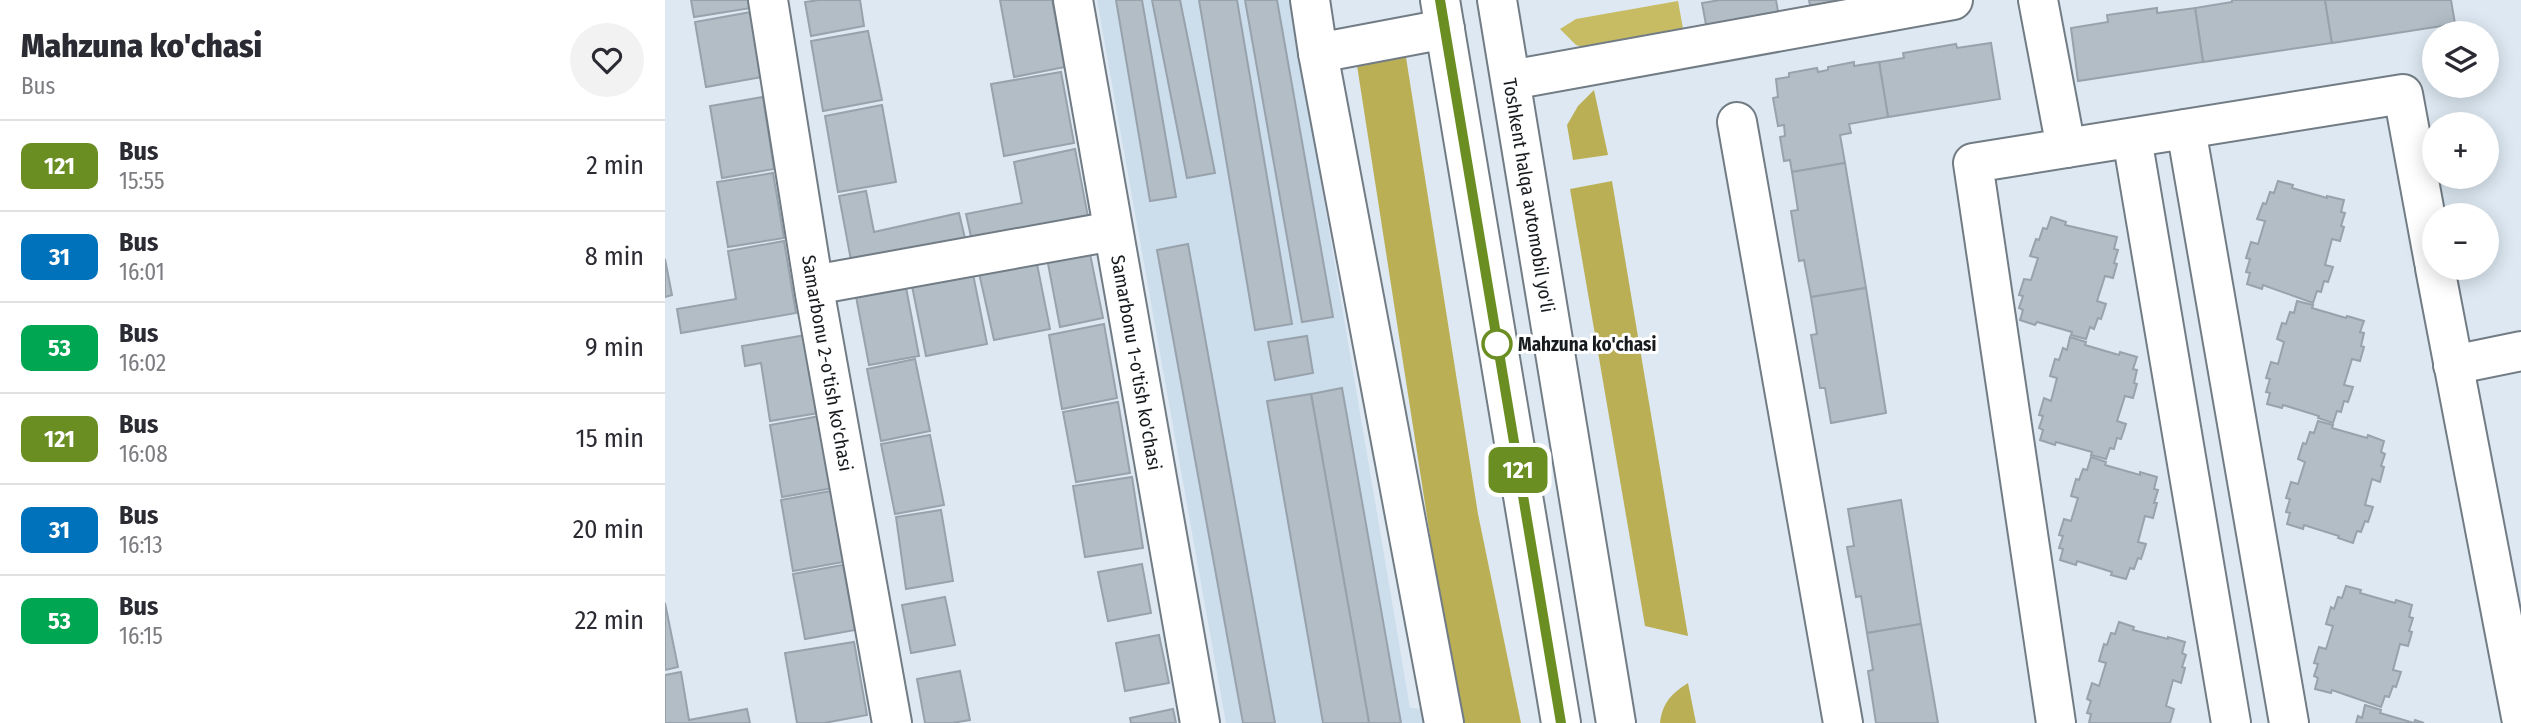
<!DOCTYPE html>
<html lang="en">
<head>
<meta charset="utf-8">
<style>
	body { margin:0; font-family:"Fira Sans Condensed",sans-serif; background:#f2f2f3; color:#2b2b33; height:100vh; display:flex; flex-direction:column; font-size:26px; white-space:nowrap }
	* { box-sizing:border-box; margin:0 }
	p { font-size:23px; color:#7c7c81 }
	.icon { flex:none; width:38px; height:38px; fill:none; stroke:currentColor; stroke-width:2; stroke-linecap:round; stroke-linejoin:round }
	.map { position:relative; flex:1; overflow:hidden }
	.sheet { display:flex; flex-direction:column; background:#fff; width:665px }
	.sheet>* { flex:none }
	.badge { padding:0 14px; border-radius:10px; font-size:24px; line-height:46px }
	.buttons { position:absolute; left:1757px; top:21px; display:grid; gap:14px }
	.buttons a { display:grid; place-items:center; width:77px; height:77px; border-radius:50%; background:#fff; box-shadow:0 4px 18px #0003; font-size:35px }
	.map>.badge { position:absolute; translate:-50% -50%; box-shadow:0 0 0 4px #fff }
	.round { display:grid; place-items:center; flex:none; width:74px; height:74px; border-radius:37px; background:#f2f2f3 }
	.headline { display:flex; align-items:center; justify-content:space-between; height:119px; padding:0 21px }
	h1 { font-size:33px; font-weight:800; line-height:52px }
	ul { padding:0; list-style:none }
	li { display:flex; align-items:center; gap:21px; height:91px; padding:0 21px; border-top:2px solid #e1e1e2 }
	li div { flex:1 }
	li b { display:block; font-size:26px }
	li em { font-style:normal }
	li .badge { min-width:77px; font-weight:700; text-align:center }
	main { display:flex; flex:1; min-height:0 }
	.map>svg:first-child { display:block }
</style>
</head>
<body>
<main>
<section class="sheet">
<div class="headline"><div><h1>Mahzuna ko'chasi</h1><p>Bus</p></div><a class="round"><svg class="icon" aria-label="heart" viewBox="0 0 24 24"><path d="M12 20l-8-8c-3-5 5-10 8-4 3-6 11-1 8 4z"/></svg></a></div>
<ul>
<li><span class="badge" style="background:#6b8e23;color:#fff">121</span><div><b>Bus</b><p>15:55</p></div><em>2 min</em></li>
<li><span class="badge" style="background:#0072bc;color:#fff">31</span><div><b>Bus</b><p>16:01</p></div><em>8 min</em></li>
<li><span class="badge" style="background:#00a651;color:#fff">53</span><div><b>Bus</b><p>16:02</p></div><em>9 min</em></li>
<li><span class="badge" style="background:#6b8e23;color:#fff">121</span><div><b>Bus</b><p>16:08</p></div><em>15 min</em></li>
<li><span class="badge" style="background:#0072bc;color:#fff">31</span><div><b>Bus</b><p>16:13</p></div><em>20 min</em></li>
<li><span class="badge" style="background:#00a651;color:#fff">53</span><div><b>Bus</b><p>16:15</p></div><em>22 min</em></li>
</ul>
</section>
<div class="map">
<svg width="1856" height="723" viewBox="0 0 1856 723">
	<rect width="100%" height="100%" fill="#dde8f2"/>
	<path fill="#ccddec" d="M 432,0 L 625,0 L 745,708 L 771,710 L 774,723 L 561,723 Z"/>
	<path fill="#c7bc63" d="M 1013,1 L 1019,34 L 922,48 L 911,45 L 895,29 L 911,19 Z"/>
	<g fill="#bbaf56">
		<path d="M 740,51 L 813,514 L 856,723 L 794,723 L 691,59 Z"/>
		<path d="M 929,90 L 943,155 L 908,160 L 902,125 L 913,106 Z"/>
		<path d="M 947,181 L 1023,636 L 980,626 L 905,189 Z"/>
		<path d="M 1023,683 L 1031,723 L 995,723 C 997,703 1007,693 1023,683 Z"/>
	</g>
	<g fill="#b2bdc6" stroke="#98a2ac" stroke-width="2">
		<path d="M 26,0 L 84,0 L 86,8 L 29,17 Z"/>
		<path d="M 154,0 L 195,0 L 199,26 L 146,36 L 140,2 Z"/>
		<path d="M 335,0 L 387,0 L 400,67 L 349,77 Z"/>
		<path d="M 451,0 L 477,0 L 511,197 L 485,201 Z"/>
		<path d="M 487,0 L 515,0 L 550,173 L 522,178 Z"/>
		<path d="M 534,0 L 572,0 L 627,324 L 590,330 Z"/>
		<path d="M 580,0 L 612,0 L 668,317 L 637,322 Z"/>
		<path d="M 1055,0 L 1111,0 L 1114,17 L 1042,30 L 1037,3 Z"/>
		<path d="M 1144,0 L 1186,0 L 1146,10 Z"/>
		<path d="M 1567,0 L 1660,0 L 1667,43 L 1538,62 L 1530,8 L 1567,2 Z"/>
		<path d="M 1660,0 L 1786,0 L 1790,24 L 1667,43 Z"/>
		<path d="M 1492,8 L 1492,13 L 1530,8 L 1538,62 L 1413,81 L 1406,28 L 1443,22 L 1442,15 Z"/>
		<path d="M 86,12 L 97,77 L 41,87 L 30,22 Z"/>
		<path d="M 203,31 L 217,100 L 158,111 L 146,41 Z"/>
		<path d="M 1326,43 L 1335,99 L 1223,117 L 1214,62 L 1239,58 L 1238,53 L 1291,44 L 1292,48 Z"/>
		<path d="M 1189,62 L 1189,66 L 1214,62 L 1223,117 L 1184,124 L 1186,133 L 1175,135 L 1180,163 L 1127,172 L 1125,160 L 1119,161 L 1115,137 L 1120,136 L 1119,125 L 1113,126 L 1108,98 L 1113,97 L 1111,79 L 1124,77 L 1124,73 L 1152,68 L 1153,72 L 1163,70 L 1163,67 Z"/>
		<path d="M 396,72 L 409,143 L 339,156 L 326,84 Z"/>
		<path d="M 98,97 L 109,169 L 57,178 L 45,106 Z"/>
		<path d="M 217,105 L 231,182 L 173,192 L 160,116 Z"/>
		<path d="M 410,149 L 425,227 L 309,250 L 301,214 L 357,203 L 349,162 Z"/>
		<path d="M 1180,163 L 1201,288 L 1146,297 L 1139,260 L 1134,261 L 1126,211 L 1133,210 L 1127,172 Z"/>
		<path d="M 108,173 L 119,238 L 63,247 L 52,182 Z"/>
		<path d="M 1613,181 L 1628,185 L 1627,188 L 1662,198 L 1662,196 L 1679,200 L 1676,212 L 1680,213 L 1676,226 L 1679,227 L 1675,241 L 1667,239 L 1660,265 L 1668,267 L 1663,282 L 1659,281 L 1656,292 L 1652,291 L 1648,303 L 1598,285 L 1597,289 L 1582,284 L 1585,273 L 1581,272 L 1585,259 L 1581,258 L 1586,242 L 1593,244 L 1600,221 L 1592,219 L 1598,203 L 1601,204 L 1605,192 L 1609,193 Z"/>
		<path d="M 201,191 L 209,232 L 294,213 L 303,251 L 188,271 L 174,196 Z"/>
		<path d="M 1386,217 L 1401,222 L 1400,225 L 1452,237 L 1449,249 L 1453,250 L 1449,263 L 1452,264 L 1448,278 L 1440,276 L 1432,301 L 1441,304 L 1436,319 L 1433,318 L 1429,329 L 1425,327 L 1421,339 L 1406,335 L 1407,332 L 1372,322 L 1370,325 L 1355,320 L 1358,310 L 1354,308 L 1358,296 L 1354,295 L 1359,279 L 1366,280 L 1373,258 L 1365,256 L 1371,239 L 1374,240 L 1378,228 L 1382,229 Z"/>
		<path d="M 119,241 L 131,313 L 16,333 L 12,309 L 71,299 L 63,251 Z"/>
		<path d="M 423,244 L 438,318 L 395,327 L 381,253 Z"/>
		<path d="M 523,244 L 610,723 L 578,723 L 492,250 Z"/>
		<path d="M 370,254 L 385,329 L 329,340 L 312,264 Z"/>
		<path d="M 0,259 L 7,295 L 0,297 Z"/>
		<path d="M 306,264 L 322,344 L 261,356 L 245,276 Z"/>
		<path d="M 239,277 L 254,356 L 204,365 L 189,286 Z"/>
		<path d="M 1201,288 L 1221,413 L 1166,423 L 1160,388 L 1155,388 L 1146,335 L 1152,334 L 1146,297 Z"/>
		<path d="M 1632,301 L 1648,305 L 1647,308 L 1681,318 L 1682,316 L 1699,321 L 1695,332 L 1699,333 L 1696,346 L 1699,347 L 1695,361 L 1687,359 L 1679,385 L 1688,387 L 1683,402 L 1679,401 L 1676,412 L 1672,411 L 1668,423 L 1653,418 L 1654,416 L 1618,405 L 1617,408 L 1602,404 L 1605,393 L 1601,392 L 1605,379 L 1601,378 L 1606,362 L 1613,364 L 1619,342 L 1612,339 L 1617,323 L 1621,324 L 1625,312 L 1629,313 Z"/>
		<path d="M 439,324 L 452,398 L 397,409 L 384,335 Z"/>
		<path d="M 141,335 L 154,413 L 105,421 L 96,363 L 80,366 L 77,346 Z"/>
		<path d="M 642,336 L 648,373 L 610,380 L 603,342 Z"/>
		<path d="M 1405,337 L 1421,342 L 1420,345 L 1454,355 L 1455,352 L 1472,357 L 1468,369 L 1472,370 L 1469,383 L 1472,384 L 1468,398 L 1460,396 L 1452,421 L 1461,424 L 1456,439 L 1452,438 L 1449,449 L 1445,448 L 1441,459 L 1426,455 L 1427,452 L 1391,442 L 1390,445 L 1375,440 L 1378,430 L 1374,428 L 1378,416 L 1374,415 L 1379,398 L 1386,401 L 1392,378 L 1385,376 L 1390,359 L 1394,360 L 1398,348 L 1402,350 Z"/>
		<path d="M 250,359 L 265,431 L 216,441 L 202,369 Z"/>
		<path d="M 677,388 L 736,723 L 704,723 L 646,394 Z"/>
		<path d="M 646,394 L 704,723 L 658,723 L 602,401 Z"/>
		<path d="M 453,402 L 465,473 L 411,482 L 398,412 Z"/>
		<path d="M 155,416 L 168,488 L 117,497 L 105,425 Z"/>
		<path d="M 1653,421 L 1668,425 L 1667,428 L 1702,438 L 1703,435 L 1719,441 L 1716,452 L 1720,454 L 1716,466 L 1719,467 L 1715,482 L 1707,479 L 1700,505 L 1708,507 L 1703,522 L 1700,521 L 1696,532 L 1692,531 L 1688,543 L 1673,538 L 1674,536 L 1639,525 L 1638,529 L 1622,524 L 1625,513 L 1621,512 L 1625,499 L 1621,498 L 1626,482 L 1633,484 L 1640,462 L 1633,459 L 1638,443 L 1641,444 L 1645,432 L 1649,433 Z"/>
		<path d="M 265,435 L 279,505 L 230,514 L 216,444 Z"/>
		<path d="M 1426,457 L 1441,462 L 1440,465 L 1475,475 L 1475,472 L 1492,477 L 1489,489 L 1493,490 L 1489,503 L 1492,503 L 1488,518 L 1480,516 L 1473,542 L 1481,544 L 1476,559 L 1473,558 L 1469,569 L 1465,568 L 1461,579 L 1446,575 L 1447,572 L 1412,561 L 1411,565 L 1395,560 L 1398,549 L 1394,548 L 1398,536 L 1394,535 L 1399,519 L 1406,521 L 1413,498 L 1406,496 L 1411,479 L 1414,480 L 1418,469 L 1422,470 Z"/>
		<path d="M 467,477 L 478,548 L 420,557 L 408,486 Z"/>
		<path d="M 166,491 L 178,562 L 128,571 L 116,500 Z"/>
		<path d="M 1236,500 L 1256,624 L 1202,633 L 1196,596 L 1191,597 L 1182,547 L 1189,546 L 1183,509 Z"/>
		<path d="M 276,510 L 288,581 L 241,589 L 231,517 Z"/>
		<path d="M 477,564 L 486,613 L 443,621 L 433,572 Z"/>
		<path d="M 178,565 L 190,630 L 140,639 L 128,574 Z"/>
		<path d="M 1681,586 L 1696,590 L 1695,593 L 1730,603 L 1731,600 L 1747,605 L 1744,617 L 1748,618 L 1744,631 L 1747,632 L 1743,646 L 1735,644 L 1728,670 L 1736,672 L 1731,687 L 1728,686 L 1724,697 L 1720,696 L 1716,707 L 1667,690 L 1666,693 L 1650,689 L 1653,678 L 1649,676 L 1653,664 L 1649,663 L 1654,647 L 1661,649 L 1668,626 L 1661,624 L 1666,607 L 1669,609 L 1673,597 L 1677,598 Z"/>
		<path d="M 280,597 L 290,645 L 246,653 L 237,605 Z"/>
		<path d="M 0,603 L 13,667 L 0,670 Z"/>
		<path d="M 1454,622 L 1469,627 L 1468,630 L 1503,639 L 1503,637 L 1520,642 L 1517,653 L 1521,655 L 1517,667 L 1520,668 L 1516,683 L 1508,680 L 1501,706 L 1509,709 L 1505,723 L 1424,723 L 1426,714 L 1422,713 L 1426,701 L 1422,699 L 1427,683 L 1434,686 L 1441,663 L 1434,661 L 1439,644 L 1442,645 L 1446,633 L 1450,634 Z"/>
		<path d="M 1256,624 L 1273,723 L 1211,723 L 1203,671 L 1208,670 L 1202,633 Z"/>
		<path d="M 494,635 L 504,683 L 460,691 L 451,643 Z"/>
		<path d="M 189,642 L 202,715 L 159,723 L 132,723 L 120,653 Z"/>
		<path d="M 295,671 L 305,720 L 287,723 L 260,723 L 252,679 Z"/>
		<path d="M 16,672 L 24,720 L 82,709 L 85,723 L 0,723 L 0,675 Z"/>
		<path d="M 1700,705 L 1716,710 L 1715,713 L 1749,723 L 1750,720 L 1759,723 L 1691,723 L 1693,716 L 1697,718 Z"/>
		<path d="M 508,709 L 511,723 L 466,723 L 465,718 Z"/>
	</g>
	<g fill="none" stroke-linecap="round" stroke-linejoin="round">
		<g stroke="#727c85" stroke-width="42">
			<g id="minor">
				<path id="s1" d="M 103,0 L 150,294 L 227,723"/>
				<path id="s2" d="M 408,0 L 535,723"/>
				<path d="M 645,0 L 653,53 L 779,723"/>
				<path d="M 1373,0 L 1401,148"/>
				<path d="M 653,53 L 780,29"/>
				<path d="M 846,80 L 1288,0"/>
				<path d="M 1072,122 L 1178,723"/>
				<path d="M 1521,129 L 1624,723"/>
				<path d="M 1467,138 L 1566,723"/>
				<path d="M 1770,268 L 1856,717"/>
				<path d="M 149,285 L 448,231"/>
				<path d="M 1788,365 L 1856,351"/>
				<path d="M 1391,723 L 1308,163 L 1738,94 L 1769,262"/>
			</g>
		</g>
		<g stroke="#727c85" stroke-width="42">
			<g id="highway">
				<path d="M 775,0 L 896,723"/>
				<path id="s3" d="M 832,0 L 951,723"/>
			</g>
		</g>
		<use href="#minor" stroke="#fff" stroke-width="38"/>
		<use href="#highway" stroke="#fff" stroke-width="38"/>
	</g>
	<g fill="none" stroke-linecap="round" stroke-linejoin="round">
		<g stroke="#fff" stroke-width="16">
			<path id="line" d="M 775,0 L 896,723"/>
		</g>
		<use href="#line" stroke="#6b8e23" stroke-width="10"/>
	</g>
	<circle fill="#fff" stroke="#6b8e23" stroke-width="3.5" cx="832" cy="344" r="14"/>
	<g text-anchor="middle" stroke-width="6" stroke-linejoin="round" paint-order="stroke">
		<g font-size="19" fill="#171b1e" stroke="#fff">
			<text dy="7" stroke="none"><textPath href="#s3" startOffset="198">Toshkent halqa avtomobil yo'li</textPath></text>
			<text dy="7" stroke="none"><textPath href="#s2" startOffset="368">Samarbonu 1-o'tish ko'chasi</textPath></text>
			<text dy="7" stroke="none"><textPath href="#s1" startOffset="368">Samarbonu 2-o'tish ko'chasi</textPath></text>
		</g>
		<g font-size="19" font-weight="bold" fill="#171b1e" stroke="#fff" text-anchor="start">
			<text x="853" y="351">Mahzuna ko'chasi</text>
		</g>
	</g>
</svg>
<div class="buttons">
<a><svg class="icon" aria-label="layers" viewBox="0 0 24 24"><path d="M12 4l9 5-9 5-9-5zM3 14l9 5 9-5"/></svg></a>
<a>+</a>
<a>−</a>
</div>
<b class="badge" style="left:853px;top:470px;background:#6b8e23;color:#fff">121</b>
</div>
</main>
</body>
</html>
